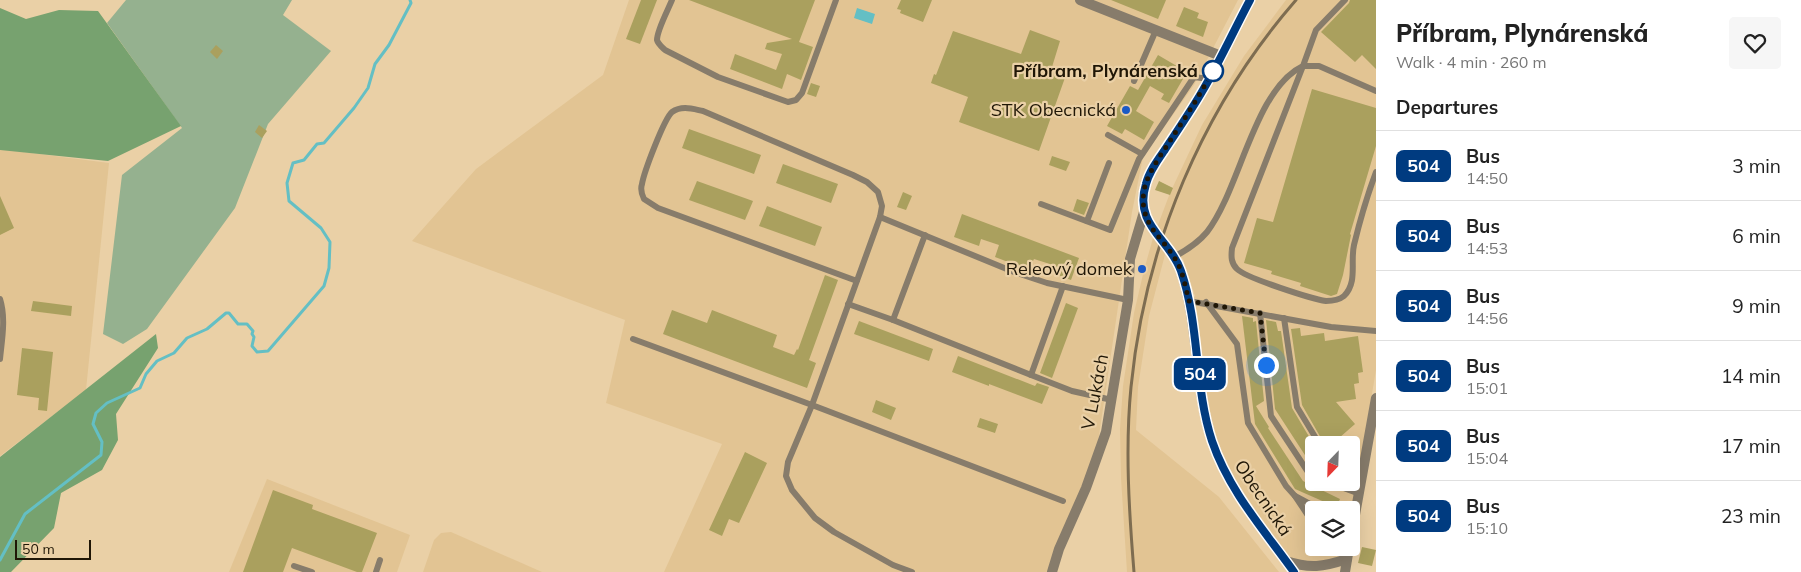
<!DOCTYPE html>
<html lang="en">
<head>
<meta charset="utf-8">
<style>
	body { margin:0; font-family:Mulish,sans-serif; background:#f6f6f6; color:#222; height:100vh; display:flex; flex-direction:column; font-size:19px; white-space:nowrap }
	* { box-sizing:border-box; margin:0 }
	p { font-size:16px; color:#767676 }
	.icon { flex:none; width:28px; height:28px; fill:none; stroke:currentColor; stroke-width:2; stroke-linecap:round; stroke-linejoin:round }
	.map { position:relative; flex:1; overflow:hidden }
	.panel { display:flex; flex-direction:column; background:#fff; width:425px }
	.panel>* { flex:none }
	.badge { padding:0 10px; border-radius:8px; font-size:18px; line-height:32px }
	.needle { width:32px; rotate:203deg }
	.controls { position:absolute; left:1305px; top:436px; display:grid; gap:10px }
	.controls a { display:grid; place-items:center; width:55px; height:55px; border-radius:5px; background:#fff; box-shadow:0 5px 20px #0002; font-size:25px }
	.scale { position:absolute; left:15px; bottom:12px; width:76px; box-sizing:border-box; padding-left:5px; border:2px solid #1f1606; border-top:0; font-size:14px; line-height:18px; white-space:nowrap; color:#1f1606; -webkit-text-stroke:4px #ead0a6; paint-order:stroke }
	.you { position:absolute; width:25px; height:25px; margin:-12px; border:4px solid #fff; border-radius:50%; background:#1a73e8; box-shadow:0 0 0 8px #1a73e833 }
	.map>.badge { position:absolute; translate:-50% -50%; box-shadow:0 0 0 2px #fff }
	h2 { padding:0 20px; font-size:19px; line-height:45px }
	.round { display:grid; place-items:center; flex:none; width:52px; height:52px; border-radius:5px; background:#f6f6f6 }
	.overview { display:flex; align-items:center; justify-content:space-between; height:85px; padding:0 20px }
	h1 { font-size:24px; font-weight:800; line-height:38px }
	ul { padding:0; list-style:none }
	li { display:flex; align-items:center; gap:15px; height:70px; padding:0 20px; border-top:1px solid #e0e0e0 }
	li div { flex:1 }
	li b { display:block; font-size:19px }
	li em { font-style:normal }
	li .badge { min-width:55px; font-weight:700; text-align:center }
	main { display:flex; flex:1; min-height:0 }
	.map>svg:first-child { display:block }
</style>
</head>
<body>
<main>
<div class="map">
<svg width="1376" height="572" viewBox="0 0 1376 572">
	<rect width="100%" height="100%" fill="#ead0a6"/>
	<g fill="#e2c493" fill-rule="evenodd">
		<path d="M 629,0 L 1238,0 L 1194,85 L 1143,157 L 1132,212 L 1096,456 L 1049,572 L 664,572 L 722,444 L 606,403 L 625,320 L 412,241 L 476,169 L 603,75 Z"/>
		<path d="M 1286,0 L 1376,0 L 1376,370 L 1351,517 L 1351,510 L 1314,510 L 1314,548 L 1346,548 L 1344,559 L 1328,566 L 1286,561 L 1233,488 L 1212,440 L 1189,301 L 1195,296 L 1183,259 L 1168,243 L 1149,316 L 1138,387 L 1136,430 L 1219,497 L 1279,572 L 1127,572 L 1121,478 L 1120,429 L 1123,386 L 1134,313 L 1144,270 L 1153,238 L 1170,193 L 1202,125 L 1244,56 ZM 1314,445 L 1351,445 L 1351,482 L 1314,482 Z"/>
		<path d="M 0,149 L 109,163 L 86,390 L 0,456 Z"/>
		<path d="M 267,479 L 410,535 L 397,572 L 229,572 Z"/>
		<path d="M 451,532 L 542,572 L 423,572 L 434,540 L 441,533 Z"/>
	</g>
	<path fill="#95b18f" d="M 126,0 L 292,0 L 283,15 L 331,51 L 268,124 L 235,208 L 147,329 L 123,344 L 103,334 L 122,175 L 182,128 L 107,23 Z"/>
	<g fill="#77a26f">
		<path d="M 0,8 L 26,19 L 59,10 L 98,11 L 181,126 L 108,161 L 0,150 Z"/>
		<path d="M 156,334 L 158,348 L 116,414 L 118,440 L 102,470 L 61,493 L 54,528 L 11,572 L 0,572 L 0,457 Z"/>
	</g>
	<path fill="#64bfc4" d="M 857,8 L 875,14 L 872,24 L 854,18 Z"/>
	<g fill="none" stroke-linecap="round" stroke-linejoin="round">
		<path stroke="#64bfc4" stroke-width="3" d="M 0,560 L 25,514 L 101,455 L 102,442 L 93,424 L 96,413 L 107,403 L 140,388 L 146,374 L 157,361 L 174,353 L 187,338 L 207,329 L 226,313 L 229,313 L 238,324 L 247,324 L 253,331 L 252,334 L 254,337 L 252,346 L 257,352 L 268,351 L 324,286 L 329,268 L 330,242 L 321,228 L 289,201 L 287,183 L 293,163 L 304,160 L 317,144 L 324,143 L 354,108 L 368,88 L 375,64 L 389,45 L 411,3 L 410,0"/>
	</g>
	<g fill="#aaa05e">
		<path d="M 641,0 L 657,0 L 640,44 L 626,39 Z"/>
		<path d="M 689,0 L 815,0 L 799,42 L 813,47 L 801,80 L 787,74 L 782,89 L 730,69 L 735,54 L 776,70 L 782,54 L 765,49 L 767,43 L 792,39 Z"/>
		<path d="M 901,0 L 932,0 L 923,22 L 900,13 L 901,10 L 897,9 Z"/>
		<path d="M 1111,0 L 1166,0 L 1158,19 Z"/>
		<path d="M 1350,0 L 1376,0 L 1376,69 L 1362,55 L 1355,62 L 1321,32 L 1349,3 Z"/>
		<path d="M 1184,7 L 1199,13 L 1197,18 L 1208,22 L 1203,37 L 1176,26 Z"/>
		<path d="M 1030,30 L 1060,41 L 1052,67 L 1067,72 L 1039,151 L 959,122 L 968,97 L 931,83 L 934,74 L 936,75 L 953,31 L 1021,54 Z"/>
		<path d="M 216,45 L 223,51 L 217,59 L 210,52 Z"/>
		<path d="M 1158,55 L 1187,72 L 1169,103 L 1161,99 L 1164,94 L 1150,86 L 1136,111 L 1154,122 L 1144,140 L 1125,129 L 1122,134 L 1107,126 L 1130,86 L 1138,90 Z"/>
		<path d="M 811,83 L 820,86 L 816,97 L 807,94 Z"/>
		<path d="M 1312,89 L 1376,108 L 1376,146 L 1350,234 L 1351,235 L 1343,275 L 1337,294 L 1331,296 L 1300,286 L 1301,283 L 1271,274 L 1272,271 L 1244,263 L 1257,218 L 1273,222 Z"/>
		<path d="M 259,125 L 267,131 L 262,138 L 255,132 Z"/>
		<path d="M 689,129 L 761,155 L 754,174 L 682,148 Z"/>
		<path d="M 1052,156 L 1070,162 L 1066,171 L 1049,165 Z"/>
		<path d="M 783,164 L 838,184 L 831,203 L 776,183 Z"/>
		<path d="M 697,181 L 753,201 L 745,220 L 689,200 Z"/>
		<path d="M 1159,181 L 1173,188 L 1170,195 L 1155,190 Z"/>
		<path d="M 903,192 L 912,196 L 906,210 L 897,207 Z"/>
		<path d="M 0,196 L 14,228 L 0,235 Z"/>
		<path d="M 1077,199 L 1089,203 L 1084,215 L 1073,211 Z"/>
		<path d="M 767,206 L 822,227 L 815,246 L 759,226 Z"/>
		<path d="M 962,214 L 1079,258 L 1071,280 L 1050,272 L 1053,265 L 1034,259 L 1033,261 L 1030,260 L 1027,269 L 995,257 L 999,245 L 981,239 L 979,246 L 954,237 Z"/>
		<path d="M 825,275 L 838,280 L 809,360 L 816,363 L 807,388 L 663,334 L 672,310 L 707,323 L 712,310 L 777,335 L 773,347 L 794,355 L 797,349 L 798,350 Z"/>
		<path d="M 33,301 L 72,306 L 71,316 L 31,311 Z"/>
		<path d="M 1066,303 L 1078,308 L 1052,378 L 1040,373 Z"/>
		<path d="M 1242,316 L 1253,318 L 1253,322 L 1256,321 L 1264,401 L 1256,406 L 1269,427 L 1268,428 L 1303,481 L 1340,499 L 1336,507 L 1295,489 L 1255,424 Z"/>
		<path d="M 1266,320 L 1276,322 L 1278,331 L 1281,331 L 1292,408 L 1314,445 L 1314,469 L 1275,409 Z"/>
		<path d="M 859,321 L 933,349 L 929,361 L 854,334 Z"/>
		<path d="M 1300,328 L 1301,336 L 1324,333 L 1325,341 L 1358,336 L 1363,372 L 1358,373 L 1359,383 L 1354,384 L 1356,399 L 1336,402 L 1355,424 L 1331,445 L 1325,445 L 1302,405 L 1291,329 Z"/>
		<path d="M 22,348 L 53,352 L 47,411 L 38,410 L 39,398 L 17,395 Z"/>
		<path d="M 958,356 L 1035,386 L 1037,383 L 1049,387 L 1042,404 L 989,384 L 989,386 L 952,372 Z"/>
		<path d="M 876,400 L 896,408 L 891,420 L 872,412 Z"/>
		<path d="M 980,418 L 998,424 L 995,433 L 977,427 Z"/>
		<path d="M 745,452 L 767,463 L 739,523 L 729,519 L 722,536 L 709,530 Z"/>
		<path d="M 273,490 L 313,505 L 312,509 L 377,533 L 362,572 L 357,572 L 292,548 L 283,572 L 243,572 Z"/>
		<path d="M 1362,547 L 1376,550 L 1372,566 L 1358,563 Z"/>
	</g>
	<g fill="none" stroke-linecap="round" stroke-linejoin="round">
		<g stroke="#877c6b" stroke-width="6">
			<path d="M 672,0 C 668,10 657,30 657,40 C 658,44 662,47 665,50 L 718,77 L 788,102 L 796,100 L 802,93 L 836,0"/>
			<path d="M 1134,81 L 1156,30"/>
			<path d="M 1376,91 L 1319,66 L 1303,66 L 1232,248 C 1231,257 1231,263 1237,269 C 1246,278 1312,299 1326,301 C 1333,301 1339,300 1344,296 C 1358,282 1350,262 1354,245 C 1360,220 1367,196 1376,172"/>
			<path d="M 1108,135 L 1142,154"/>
			<path d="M 1041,204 L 1110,230 L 1139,159 L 1194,77 L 1209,79"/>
			<path d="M 880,217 L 1014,272 L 1047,283 L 1128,300"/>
			<path d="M 1087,221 L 1109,163"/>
			<path d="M 1174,257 C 1187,250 1198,243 1207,232 C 1240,190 1254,89 1303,66 L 1316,30 L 1345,0"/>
			<path d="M 857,281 L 658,208 L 644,199 C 642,195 640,190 642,184 C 644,172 664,119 672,112 C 682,105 693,109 703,111 L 853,175 L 867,182 L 878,192 L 882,206 L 880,217 L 812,405 L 1063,501"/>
			<path d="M 0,299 C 6,318 2,339 0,359"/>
			<path d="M 1189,301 L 1331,327 L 1376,331"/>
			<path d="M 1206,302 L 1237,344 L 1248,423 L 1286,486 L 1295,496 L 1307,514 L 1314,519"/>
			<path d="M 848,304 L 893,320 L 1031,375 L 1063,286"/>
			<path d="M 1260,313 L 1271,416 L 1310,475 L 1314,476"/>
			<path d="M 1284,318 L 1297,407 L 1320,445"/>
			<path d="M 893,320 L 925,235"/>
			<path d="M 633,339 L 812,405 L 788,462 L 786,476 L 792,490 L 815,518 L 834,532 L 893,565 L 912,572"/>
			<path d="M 1031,375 L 1072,391 L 1112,400"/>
			<path d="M 1327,482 L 1360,494"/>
			<path d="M 1295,496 L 1321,510"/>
			<path d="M 294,566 L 312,572"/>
			<path d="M 376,572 L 380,560"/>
		</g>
		<g stroke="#877c6b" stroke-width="10">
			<path d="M 1080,0 L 1221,56"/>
			<path d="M 1351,537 L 1376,398"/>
			<path d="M 1286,561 C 1310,569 1323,567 1347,559"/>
			<path d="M 1052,572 L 1059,549 L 1086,488 L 1106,432 L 1128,300 L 1130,259 L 1144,212"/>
			<path d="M 1345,572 L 1349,548"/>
		</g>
		<path stroke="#62533a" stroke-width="10" d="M 1250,0 C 1234,30 1220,61 1203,90 C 1191,111 1177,131 1164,151 C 1157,161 1149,172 1146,184 C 1133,225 1170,239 1181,271 C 1199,326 1194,386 1212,441 C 1229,491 1264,530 1294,572"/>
		<path stroke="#7e6d51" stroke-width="3" d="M 1134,572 C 1129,511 1125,448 1131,387 C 1145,245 1202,108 1296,0"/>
	</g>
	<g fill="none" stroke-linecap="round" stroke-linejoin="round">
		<g stroke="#fff" stroke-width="11">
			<path id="line" d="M 1250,0 C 1234,30 1220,61 1203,90 C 1191,111 1177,131 1164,151 C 1157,161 1149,172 1146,184 C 1133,225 1170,239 1181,271 C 1200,326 1194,386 1212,441 C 1229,491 1264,530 1294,572"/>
		</g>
		<use href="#line" stroke="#003b80" stroke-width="8"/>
		<path stroke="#1f1606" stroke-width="5" stroke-dasharray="0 9" d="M 1213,71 L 1215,67 C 1202,91 1188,114 1173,136 C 1164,151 1152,166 1146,183 C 1143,191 1142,204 1145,213 C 1150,231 1165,242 1174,257 C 1183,270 1185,286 1189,301 L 1260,313 L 1266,365"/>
	</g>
	<circle fill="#fff" stroke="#003b80" stroke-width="2.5" cx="1213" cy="71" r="10"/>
	<g fill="#1a5ac6" stroke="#ead0a6" stroke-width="2">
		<circle cx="1126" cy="110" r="5"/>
		<circle cx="1142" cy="269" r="5"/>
	</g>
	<g text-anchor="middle" stroke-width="4.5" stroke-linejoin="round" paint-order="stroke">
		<g font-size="18" font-weight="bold" fill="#1f1606" stroke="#ead0a6" text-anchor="end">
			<text x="1198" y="77">Příbram, Plynárenská</text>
		</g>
		<g font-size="18" fill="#1f1606" stroke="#ead0a6" text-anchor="end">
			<text x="1116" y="116">STK Obecnická</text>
			<text x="1132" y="275">Releový domek</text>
		</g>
		<g font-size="18" fill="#1f1606" stroke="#ead0a6">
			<text transform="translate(1095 392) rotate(-79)" y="6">V Lukách</text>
			<text transform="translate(1263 498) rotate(56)" y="6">Obecnická</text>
		</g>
	</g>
</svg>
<div class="controls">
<a><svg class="needle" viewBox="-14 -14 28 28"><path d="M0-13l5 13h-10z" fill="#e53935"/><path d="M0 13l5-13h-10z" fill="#767676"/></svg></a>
<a><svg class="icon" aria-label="layers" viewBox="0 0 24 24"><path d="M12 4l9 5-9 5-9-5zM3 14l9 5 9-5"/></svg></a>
</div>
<div class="scale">50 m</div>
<div class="you" style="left:1266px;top:365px"></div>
<b class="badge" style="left:1200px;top:374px;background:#003b80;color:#fff">504</b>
</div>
<section class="panel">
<div class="overview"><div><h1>Příbram, Plynárenská</h1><p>Walk · 4 min · 260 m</p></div><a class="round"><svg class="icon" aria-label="heart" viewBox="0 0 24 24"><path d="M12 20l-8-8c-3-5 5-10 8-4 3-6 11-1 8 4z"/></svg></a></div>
<h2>Departures</h2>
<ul>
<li><span class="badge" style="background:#003b80;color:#fff">504</span><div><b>Bus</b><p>14:50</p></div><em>3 min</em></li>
<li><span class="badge" style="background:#003b80;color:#fff">504</span><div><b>Bus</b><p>14:53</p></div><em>6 min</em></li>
<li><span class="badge" style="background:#003b80;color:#fff">504</span><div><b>Bus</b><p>14:56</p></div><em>9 min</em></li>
<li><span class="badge" style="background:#003b80;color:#fff">504</span><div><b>Bus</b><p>15:01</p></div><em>14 min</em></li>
<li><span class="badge" style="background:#003b80;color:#fff">504</span><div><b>Bus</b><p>15:04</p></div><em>17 min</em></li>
<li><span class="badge" style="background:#003b80;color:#fff">504</span><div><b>Bus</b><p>15:10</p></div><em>23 min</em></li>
</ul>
</section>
</main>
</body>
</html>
